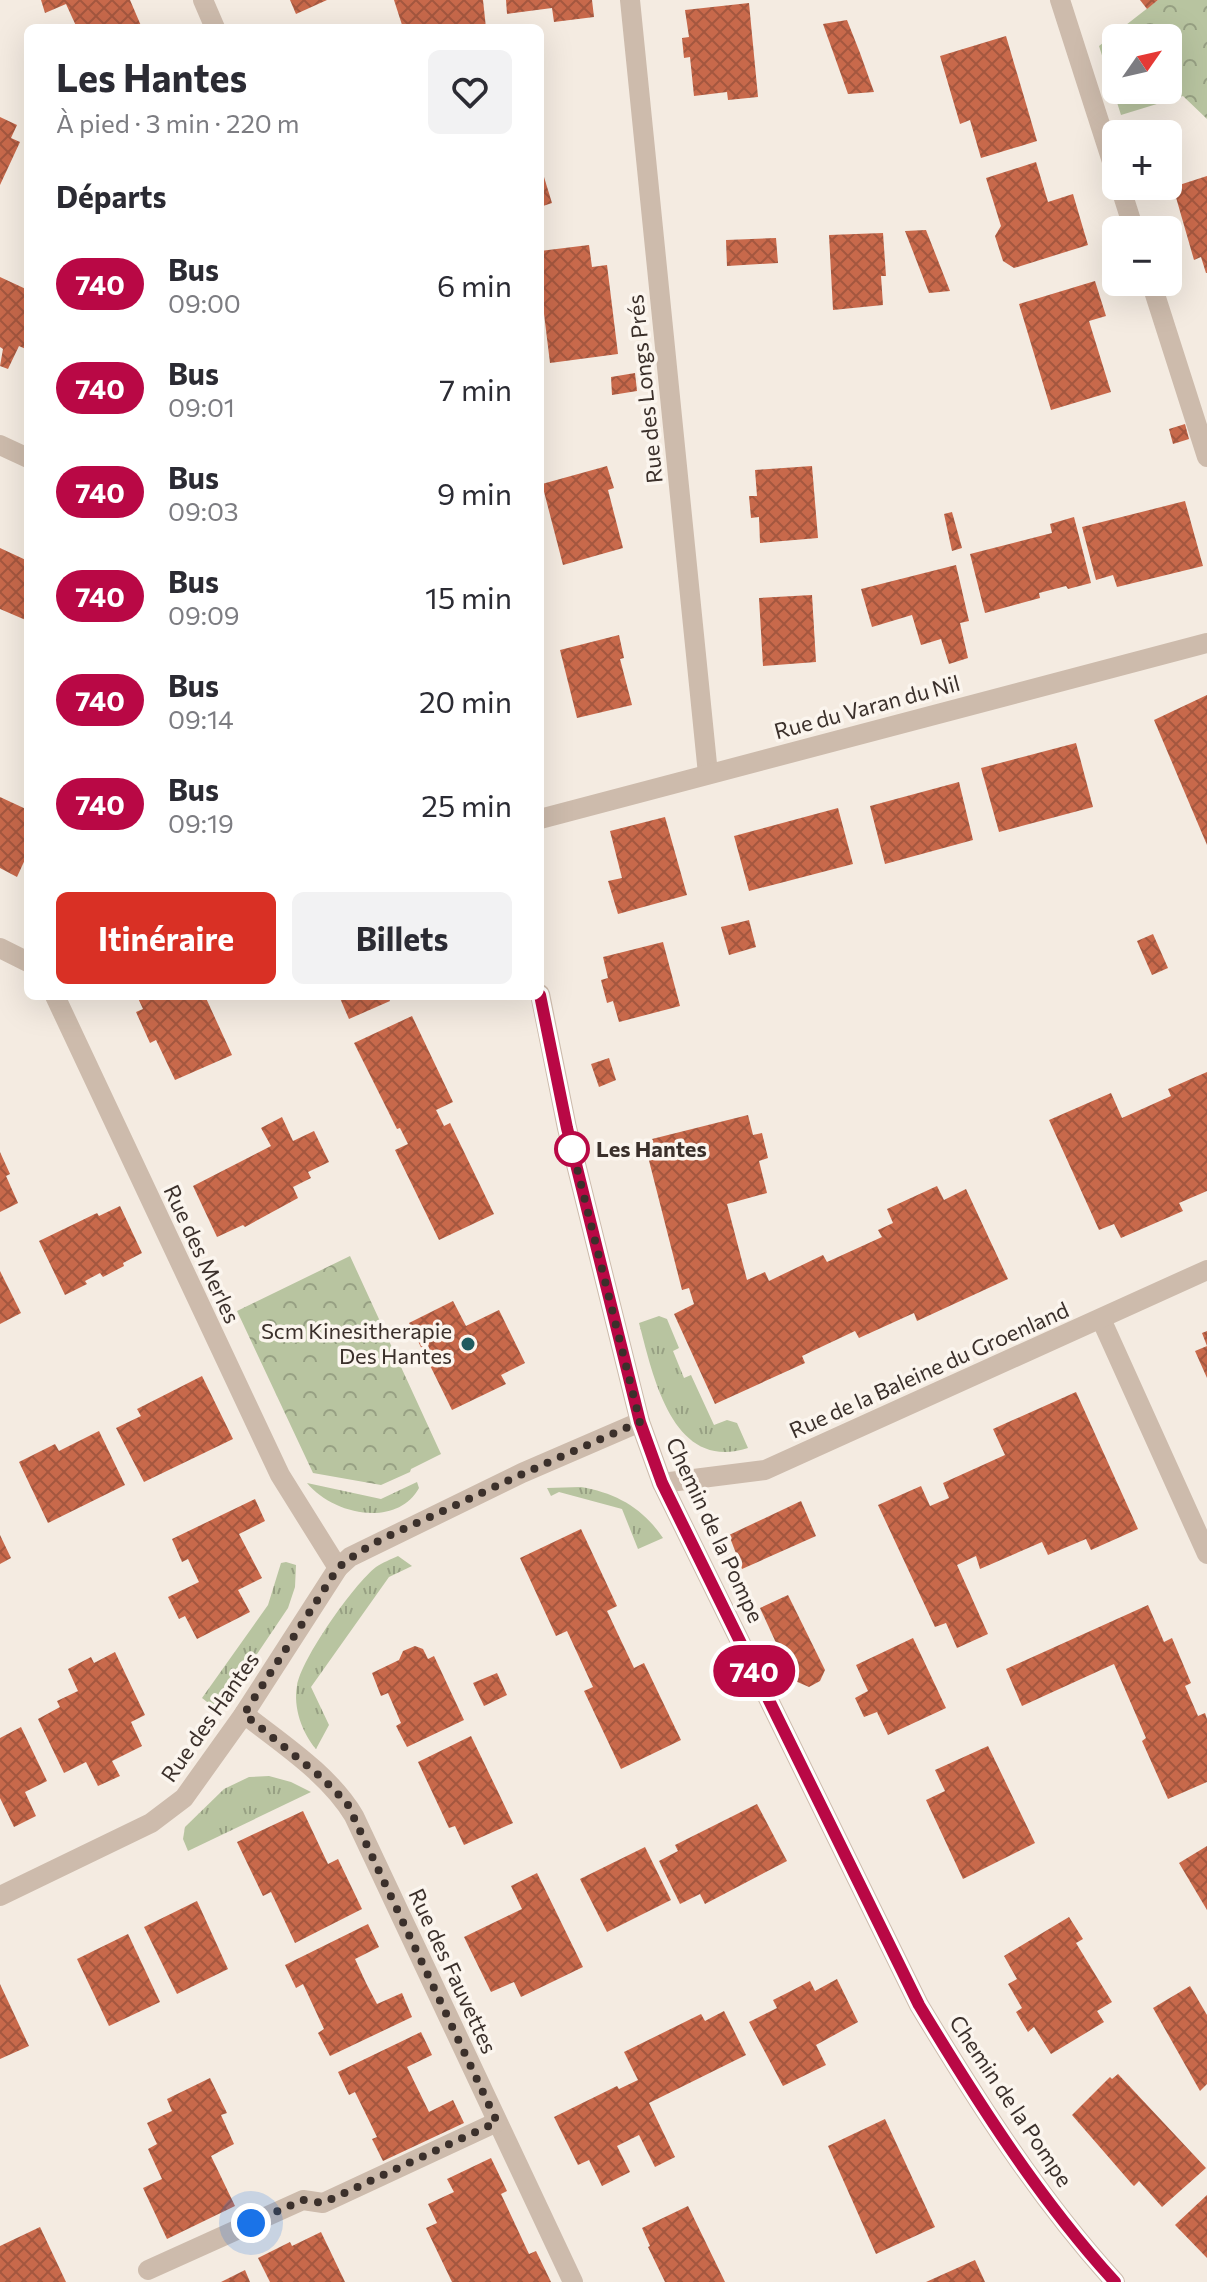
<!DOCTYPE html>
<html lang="fr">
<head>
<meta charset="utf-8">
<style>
	body { margin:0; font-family:Commissioner,sans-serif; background:#f2f2f3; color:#2b2b33; height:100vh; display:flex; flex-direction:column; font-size:30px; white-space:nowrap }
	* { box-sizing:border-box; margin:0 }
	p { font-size:26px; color:#7c7c81 }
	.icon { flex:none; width:44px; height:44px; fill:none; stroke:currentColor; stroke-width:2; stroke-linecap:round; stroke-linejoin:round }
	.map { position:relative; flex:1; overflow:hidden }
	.panel { position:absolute; left:24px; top:24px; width:520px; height:976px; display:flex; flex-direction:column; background:#fff; border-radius:12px; box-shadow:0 8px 32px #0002 }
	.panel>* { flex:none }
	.badge { padding:0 16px; border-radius:26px; font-size:28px; line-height:52px }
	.needle { width:52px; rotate:56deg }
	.tools { position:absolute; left:1102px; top:24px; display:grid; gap:16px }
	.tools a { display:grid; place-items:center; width:80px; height:80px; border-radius:12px; background:#fff; box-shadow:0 8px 32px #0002; font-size:40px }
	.you { position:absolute; width:40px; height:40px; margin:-20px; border:6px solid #fff; border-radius:50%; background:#1a73e8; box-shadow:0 0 0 12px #1a73e833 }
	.map>.badge { position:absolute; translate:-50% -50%; box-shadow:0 0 0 4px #fff }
	h2 { padding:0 32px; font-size:30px; line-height:72px }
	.round { display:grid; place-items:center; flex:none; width:84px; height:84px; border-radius:12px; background:#f2f2f3 }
	.head { display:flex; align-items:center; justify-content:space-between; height:136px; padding:0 32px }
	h1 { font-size:38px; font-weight:700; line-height:60px }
	.cta { display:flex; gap:16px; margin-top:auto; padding:16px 32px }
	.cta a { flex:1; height:92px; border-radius:12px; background:#d93025; color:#fff; font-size:32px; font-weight:700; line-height:92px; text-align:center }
	.cta a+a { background:#f2f2f3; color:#2b2b33 }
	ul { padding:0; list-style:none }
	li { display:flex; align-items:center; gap:24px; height:104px; padding:0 32px }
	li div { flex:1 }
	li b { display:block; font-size:30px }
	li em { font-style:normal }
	li .badge { min-width:88px; font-weight:700; text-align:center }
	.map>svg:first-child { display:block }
</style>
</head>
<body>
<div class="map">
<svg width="1207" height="2282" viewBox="0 0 1207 2282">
	<defs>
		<pattern id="grass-tufts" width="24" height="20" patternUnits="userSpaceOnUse" patternTransform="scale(2)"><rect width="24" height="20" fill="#b8c4a0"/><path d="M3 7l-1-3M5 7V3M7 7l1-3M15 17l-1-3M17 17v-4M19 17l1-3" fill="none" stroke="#97a083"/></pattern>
		<pattern id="forest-crowns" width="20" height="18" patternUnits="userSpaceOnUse" patternTransform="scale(2)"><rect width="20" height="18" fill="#b8c4a0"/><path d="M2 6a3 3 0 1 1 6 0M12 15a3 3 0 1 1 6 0" fill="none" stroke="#97a083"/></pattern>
		<pattern id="building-cross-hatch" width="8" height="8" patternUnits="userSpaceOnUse" patternTransform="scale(2)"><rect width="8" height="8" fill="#c8694b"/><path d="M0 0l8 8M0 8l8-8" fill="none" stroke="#a4573f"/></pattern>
	</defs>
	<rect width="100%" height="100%" fill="#f4ebe1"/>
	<g fill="url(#grass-tufts)">
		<path d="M 659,1316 L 667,1319 L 679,1348 L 673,1351 L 684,1378 L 691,1375 L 714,1425 L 727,1420 L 737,1423 L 748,1448 C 672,1473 653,1375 639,1323 Z"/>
		<path d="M 417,1482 L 419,1488 C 396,1529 332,1514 307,1483 L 381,1499 Z"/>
		<path d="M 581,1487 C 616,1493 643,1508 663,1538 L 638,1549 L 622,1509 L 559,1492 L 551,1496 L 547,1488 Z"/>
		<path d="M 398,1556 L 412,1566 L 389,1577 L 311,1687 L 329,1725 L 316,1749 C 302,1733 293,1707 297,1686 C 301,1659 354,1584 376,1567 C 382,1563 391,1559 398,1556 Z"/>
		<path d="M 286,1562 L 296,1565 L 295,1587 L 288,1608 L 224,1703 L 211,1705 L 202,1698 L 268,1605 L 281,1563 Z"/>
		<path d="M 269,1776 L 291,1782 L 311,1792 L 188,1851 L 183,1839 L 185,1827 L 224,1789 L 249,1777 Z"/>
	</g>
	<g fill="url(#forest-crowns)" fill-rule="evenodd">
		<path d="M 1158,0 L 1207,0 L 1207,119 L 1183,96 L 1121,115 L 1099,46 ZM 1116,38 L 1168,38 L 1168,90 L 1116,90 Z"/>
		<path d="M 350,1256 L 441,1454 L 411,1469 L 410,1472 L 381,1485 L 313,1473 L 237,1311 Z"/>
	</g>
	<g fill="url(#building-cross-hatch)">
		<path d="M 41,0 L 130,0 L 142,28 L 77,28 L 66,4 L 45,13 Z"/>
		<path d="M 290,0 L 327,0 L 296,14 Z"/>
		<path d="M 394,0 L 483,0 L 486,28 L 403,28 Z"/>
		<path d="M 506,0 L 592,0 L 594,17 L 554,22 L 552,8 L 507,14 Z"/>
		<path d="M 1140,0 L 1158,0 L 1147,9 Z"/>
		<path d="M 749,3 L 758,97 L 728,100 L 727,92 L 694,96 L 690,57 L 684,58 L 682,38 L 689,37 L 685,10 Z"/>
		<path d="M 847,20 L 860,53 L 874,92 L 848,94 L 823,24 Z"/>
		<path d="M 1006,36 L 1037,141 L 981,158 L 970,120 L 960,124 L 940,56 Z"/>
		<path d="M 1121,90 L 1136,90 L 1139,100 L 1125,104 Z"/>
		<path d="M 0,117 L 17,125 L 11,138 L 20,142 L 0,185 Z"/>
		<path d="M 1036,162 L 1048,202 L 1073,194 L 1088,245 L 1014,268 L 1003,261 L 995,236 L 1001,226 L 986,178 Z"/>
		<path d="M 540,164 L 552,203 L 540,207 Z"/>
		<path d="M 1207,176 L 1207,273 L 1206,273 L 1201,257 L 1194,260 L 1173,187 Z"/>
		<path d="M 926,230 L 937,258 L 950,291 L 929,293 L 905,231 Z"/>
		<path d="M 883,233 L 886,276 L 881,276 L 883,305 L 833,310 L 829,235 Z"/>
		<path d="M 776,238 L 778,263 L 727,266 L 726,240 Z"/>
		<path d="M 589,245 L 592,267 L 607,265 L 618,354 L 550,363 L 540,281 L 540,251 Z"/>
		<path d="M 0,277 L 28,290 L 28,350 L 19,346 L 8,369 L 0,366 L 3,349 L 0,347 Z"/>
		<path d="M 1095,281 L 1106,316 L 1089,321 L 1111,392 L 1051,410 L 1019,304 Z"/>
		<path d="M 635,373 L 637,391 L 612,395 L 611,377 Z"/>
		<path d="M 1185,424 L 1189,439 L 1173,444 L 1169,429 Z"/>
		<path d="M 607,466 L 614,488 L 608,490 L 623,548 L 563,565 L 542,484 Z"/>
		<path d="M 812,466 L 818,538 L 760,543 L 759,517 L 751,518 L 749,496 L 757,496 L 755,470 Z"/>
		<path d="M 1185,501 L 1203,566 L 1117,587 L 1113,575 L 1096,580 L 1082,527 Z"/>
		<path d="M 952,512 L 962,548 L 952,551 L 944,514 Z"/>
		<path d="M 1074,517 L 1091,583 L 1068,589 L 1066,586 L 1039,593 L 1040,598 L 985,613 L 970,554 L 1052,533 L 1050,524 Z"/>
		<path d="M 0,548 L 28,561 L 28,621 L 0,609 Z"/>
		<path d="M 956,565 L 969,621 L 960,623 L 968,658 L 949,664 L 941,639 L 921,645 L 912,615 L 872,627 L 861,589 Z"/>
		<path d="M 812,595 L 816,662 L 763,666 L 759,598 Z"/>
		<path d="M 619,635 L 624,658 L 620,659 L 632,705 L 577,718 L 560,650 Z"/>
		<path d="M 1207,695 L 1207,845 L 1154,720 Z"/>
		<path d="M 1076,743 L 1093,807 L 999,832 L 981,768 Z"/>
		<path d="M 959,782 L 973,840 L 885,864 L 870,806 Z"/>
		<path d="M 0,797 L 28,810 L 28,853 L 17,877 L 0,868 Z"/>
		<path d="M 838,808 L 853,864 L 749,891 L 734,836 Z"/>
		<path d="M 665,817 L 687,895 L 618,914 L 608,881 L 622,878 L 610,831 Z"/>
		<path d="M 749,920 L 756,947 L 729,955 L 721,927 Z"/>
		<path d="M 1153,934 L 1168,968 L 1152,975 L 1137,941 Z"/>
		<path d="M 663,942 L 680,1006 L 619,1022 L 613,1001 L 607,1003 L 601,980 L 608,978 L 603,957 Z"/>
		<path d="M 137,996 L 205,996 L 232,1055 L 175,1080 L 156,1040 L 150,1043 L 136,1012 L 143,1009 Z"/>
		<path d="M 339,996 L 388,996 L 390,1001 L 349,1019 Z"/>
		<path d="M 412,1016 L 453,1102 L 436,1110 L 444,1126 L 450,1123 L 494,1214 L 439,1240 L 395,1150 L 408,1144 L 400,1128 L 397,1129 L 354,1043 Z"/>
		<path d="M 609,1058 L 616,1080 L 599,1087 L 591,1064 Z"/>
		<path d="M 1207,1072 L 1207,1191 L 1179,1203 L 1183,1211 L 1121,1238 L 1114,1224 L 1099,1230 L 1049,1120 L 1111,1093 L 1122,1118 L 1171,1096 L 1168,1089 Z"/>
		<path d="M 748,1115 L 753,1135 L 762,1133 L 768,1158 L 759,1161 L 767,1193 L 727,1204 L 747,1280 L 765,1272 L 769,1281 L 823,1255 L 827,1262 L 882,1237 L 878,1230 L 893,1223 L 887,1209 L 937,1186 L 944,1200 L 966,1189 L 1008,1279 L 917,1321 L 914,1313 L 859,1338 L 855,1331 L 802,1356 L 805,1363 L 715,1404 L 674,1314 L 694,1304 L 689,1288 L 682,1290 L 644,1141 Z"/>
		<path d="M 282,1117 L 293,1141 L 314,1131 L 329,1162 L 308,1172 L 311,1178 L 293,1187 L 298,1198 L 245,1227 L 243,1225 L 217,1237 L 193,1186 L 271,1146 L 261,1128 Z"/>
		<path d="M 0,1152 L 10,1174 L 6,1176 L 18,1203 L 0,1212 Z"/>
		<path d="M 120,1206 L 142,1253 L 123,1263 L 124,1266 L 103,1277 L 100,1273 L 85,1281 L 87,1284 L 65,1295 L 39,1241 L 97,1213 L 99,1216 Z"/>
		<path d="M 0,1271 L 21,1313 L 0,1324 Z"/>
		<path d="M 453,1301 L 466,1326 L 499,1310 L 525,1363 L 501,1375 L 506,1384 L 452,1410 L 409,1323 Z"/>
		<path d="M 1207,1331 L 1207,1378 L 1195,1351 L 1207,1346 L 1202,1333 Z"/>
		<path d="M 202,1376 L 233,1439 L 144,1482 L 116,1428 L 141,1416 L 137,1409 Z"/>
		<path d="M 1076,1392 L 1138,1529 L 1091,1550 L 1086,1539 L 1048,1555 L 1042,1542 L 980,1569 L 976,1556 L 957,1565 L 988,1634 L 957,1648 L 946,1623 L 935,1627 L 878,1505 L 921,1486 L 930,1506 L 949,1498 L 943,1483 L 1005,1455 L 993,1429 Z"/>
		<path d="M 99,1431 L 125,1485 L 48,1523 L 19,1462 L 55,1444 L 59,1451 Z"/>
		<path d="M 255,1499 L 265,1521 L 239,1534 L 262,1578 L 238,1590 L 250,1612 L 197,1639 L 185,1616 L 179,1619 L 168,1597 L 199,1582 L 188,1559 L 182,1562 L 172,1539 Z"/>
		<path d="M 801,1501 L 816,1536 L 742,1569 L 729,1535 Z"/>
		<path d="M 581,1529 L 617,1606 L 607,1611 L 634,1668 L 644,1663 L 681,1740 L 621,1769 L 584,1691 L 593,1687 L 567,1631 L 556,1636 L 520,1558 Z"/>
		<path d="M 0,1535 L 11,1558 L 0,1564 Z"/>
		<path d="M 788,1595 L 825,1670 L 820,1681 L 809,1687 L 793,1680 L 760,1608 Z"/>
		<path d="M 1148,1605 L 1164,1642 L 1172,1638 L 1191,1683 L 1185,1686 L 1198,1716 L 1205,1713 L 1207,1719 L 1207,1782 L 1168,1799 L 1142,1741 L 1146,1738 L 1114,1664 L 1022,1706 L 1006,1669 Z"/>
		<path d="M 913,1638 L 946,1708 L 888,1735 L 877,1712 L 864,1717 L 855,1698 L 868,1691 L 856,1665 Z"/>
		<path d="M 415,1646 L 423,1649 L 428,1659 L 434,1656 L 464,1720 L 407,1747 L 396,1726 L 401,1723 L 388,1693 L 381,1696 L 372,1673 L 399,1660 L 403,1651 Z"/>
		<path d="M 115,1652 L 145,1715 L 131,1722 L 142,1746 L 112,1761 L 120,1776 L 98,1786 L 86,1762 L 64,1773 L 38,1719 L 60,1707 L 57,1701 L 78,1691 L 68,1669 L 91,1657 L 94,1663 Z"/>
		<path d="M 497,1673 L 507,1695 L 484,1706 L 473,1683 Z"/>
		<path d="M 21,1727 L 47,1781 L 25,1792 L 36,1816 L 14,1827 L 0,1798 L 0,1738 Z"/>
		<path d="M 471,1736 L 513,1823 L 464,1845 L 455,1826 L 449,1828 L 418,1762 Z"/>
		<path d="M 988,1746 L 1035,1843 L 963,1879 L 926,1800 L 945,1791 L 935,1770 Z"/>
		<path d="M 757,1804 L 787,1861 L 705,1904 L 700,1894 L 680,1904 L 659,1861 L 678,1851 L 675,1845 Z"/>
		<path d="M 303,1811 L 328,1864 L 338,1859 L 362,1909 L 295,1943 L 271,1892 L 263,1896 L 237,1842 Z"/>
		<path d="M 1207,1846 L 1207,1910 L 1179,1863 Z"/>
		<path d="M 645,1847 L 671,1900 L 607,1932 L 580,1879 Z"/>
		<path d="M 537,1873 L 583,1967 L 521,1997 L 514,1982 L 491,1992 L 464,1937 L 522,1909 L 511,1886 Z"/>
		<path d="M 197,1901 L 228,1969 L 177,1994 L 144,1927 Z"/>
		<path d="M 1069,1917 L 1083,1939 L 1076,1943 L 1112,2002 L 1097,2011 L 1104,2022 L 1051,2054 L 1034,2027 L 1028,2032 L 1016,2012 L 1022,2008 L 1008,1984 L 1017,1979 L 1004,1956 Z"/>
		<path d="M 368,1924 L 379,1947 L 355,1959 L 366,1983 L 377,2004 L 402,1993 L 412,2017 L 330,2056 L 318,2033 L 324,2029 L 303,1984 L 296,1988 L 285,1965 Z"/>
		<path d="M 128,1934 L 160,2002 L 109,2026 L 77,1959 Z"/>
		<path d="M 837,1979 L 858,2022 L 816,2045 L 826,2065 L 783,2086 L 749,2022 L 777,2008 L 773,2000 L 791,1991 L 810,1981 L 815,1991 Z"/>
		<path d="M 0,1984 L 29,2046 L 0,2059 Z"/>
		<path d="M 1190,1986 L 1207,2015 L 1207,2084 L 1200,2091 L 1153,2008 Z"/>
		<path d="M 724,2011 L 746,2055 L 649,2103 L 675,2157 L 655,2167 L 639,2135 L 617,2146 L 630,2172 L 602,2186 L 589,2160 L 578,2165 L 554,2117 L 617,2086 L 619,2089 L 638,2080 L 624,2052 L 701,2014 L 705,2021 Z"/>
		<path d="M 421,2032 L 432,2055 L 407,2067 L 429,2112 L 453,2100 L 464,2123 L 383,2161 L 372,2139 L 377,2137 L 355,2092 L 349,2095 L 338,2072 Z"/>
		<path d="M 1118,2074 L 1206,2168 L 1162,2207 L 1139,2181 L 1134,2186 L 1131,2183 L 1072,2115 L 1110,2077 L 1112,2079 Z"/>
		<path d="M 210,2078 L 227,2113 L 221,2115 L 234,2144 L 211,2156 L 235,2206 L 167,2239 L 143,2188 L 162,2179 L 148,2149 L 157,2144 L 147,2123 L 172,2111 L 167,2099 Z"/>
		<path d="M 885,2119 L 935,2227 L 876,2254 L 828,2146 Z"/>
		<path d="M 491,2158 L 507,2191 L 501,2194 L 529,2254 L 536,2251 L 551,2282 L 452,2282 L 426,2228 L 437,2223 L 428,2204 L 454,2192 L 447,2179 Z"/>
		<path d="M 1207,2195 L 1207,2258 L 1175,2225 Z"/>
		<path d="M 688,2206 L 725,2282 L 665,2282 L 648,2247 L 650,2246 L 642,2228 Z"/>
		<path d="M 40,2227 L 66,2282 L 0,2282 L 0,2246 Z"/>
		<path d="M 321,2232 L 345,2282 L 270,2282 L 258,2258 L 290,2242 L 292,2246 Z"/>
		<path d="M 975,2260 L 985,2282 L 926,2282 Z"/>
		<path d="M 245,2270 L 250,2282 L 221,2282 Z"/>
	</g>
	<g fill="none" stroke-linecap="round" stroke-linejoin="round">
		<g stroke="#cdbbac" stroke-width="20">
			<path d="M 203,0 L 215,28"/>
			<path d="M 630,0 L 708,774"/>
			<path d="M 1060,0 L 1116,174"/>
			<path d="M 1120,186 L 1134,230"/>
			<path d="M 1151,282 L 1207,457"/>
			<path d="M 0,445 L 28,458"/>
			<path d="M 540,819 L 1207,643"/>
			<path d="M 0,948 L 28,962"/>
			<path d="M 540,994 L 567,1128 L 640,1422 L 662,1483 L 919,2005 C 977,2101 1039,2199 1115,2282"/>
			<path d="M 55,996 L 280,1475 L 338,1568"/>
			<path d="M 1101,1319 L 1207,1554"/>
			<path d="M 662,1483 L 765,1470 L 1207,1270"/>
			<path d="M 244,1714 C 282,1744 329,1774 354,1816 L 573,2282"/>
			<path d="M 0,1896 L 151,1823 L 184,1798 L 244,1714 L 338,1568 L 350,1557 L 522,1473 L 640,1422"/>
			<path d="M 148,2270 L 303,2200 L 323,2203 L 497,2122"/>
		</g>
	</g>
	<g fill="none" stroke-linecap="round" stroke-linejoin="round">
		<g stroke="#fff" stroke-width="18">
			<path id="line" d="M 540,995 L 567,1128 L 640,1422 L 662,1483 L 919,2005 C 977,2101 1039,2199 1115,2282"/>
		</g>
		<use href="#line" stroke="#b90845" stroke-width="12"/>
		<path stroke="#3b302b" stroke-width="8" stroke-dasharray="0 14.4" d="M 251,2223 L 303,2200 L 323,2203 L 497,2122 L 347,1803 L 321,1777 L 244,1714 L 338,1568 C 367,1543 404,1529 439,1513 C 506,1481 573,1451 640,1422 L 571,1144 L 572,1149"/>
	</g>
	<circle fill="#fff" stroke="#b90845" stroke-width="4" cx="572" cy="1149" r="16"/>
	<circle fill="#1f5a5e" stroke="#fbf5ee" stroke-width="3" cx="468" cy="1344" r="8"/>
	<g text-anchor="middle" stroke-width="7" stroke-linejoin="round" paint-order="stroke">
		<g font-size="22" fill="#3b302b" stroke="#fbf5ee">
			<text transform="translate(645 389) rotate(-96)" y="8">Rue des Longs Prés</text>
			<text transform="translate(867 707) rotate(-15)" y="8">Rue du Varan du Nil</text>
			<text transform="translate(202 1254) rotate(65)" y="8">Rue des Merles</text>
			<text transform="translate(929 1370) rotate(-24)" y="8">Rue de la Baleine du Groenland</text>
			<text transform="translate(715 1530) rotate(65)" y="8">Chemin de la Pompe</text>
			<text transform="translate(210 1717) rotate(-55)" y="8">Rue des Hantes</text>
			<text transform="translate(453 1971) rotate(65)" y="8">Rue des Fauvettes</text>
			<text transform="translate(1011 2101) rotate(56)" y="8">Chemin de la Pompe</text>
		</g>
		<g font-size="22" font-weight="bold" fill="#3b302b" stroke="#fbf5ee" text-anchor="start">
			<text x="596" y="1157">Les Hantes</text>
		</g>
		<g font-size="22" fill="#3b302b" stroke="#fbf5ee" text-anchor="end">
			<text x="452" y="1339">Scm Kinesitherapie<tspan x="452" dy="25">Des Hantes</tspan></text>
		</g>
	</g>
</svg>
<div class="tools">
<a><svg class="needle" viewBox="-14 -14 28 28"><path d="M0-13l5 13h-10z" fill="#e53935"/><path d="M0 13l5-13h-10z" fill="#7c7c81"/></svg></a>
<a>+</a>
<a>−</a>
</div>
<div class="you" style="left:251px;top:2223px"></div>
<b class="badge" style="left:754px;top:1671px;background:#b90845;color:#fff">740</b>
<section class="panel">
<div class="head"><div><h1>Les Hantes</h1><p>À pied · 3 min · 220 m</p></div><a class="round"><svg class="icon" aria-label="heart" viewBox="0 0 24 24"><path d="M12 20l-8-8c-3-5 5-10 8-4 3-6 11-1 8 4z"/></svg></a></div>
<h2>Départs</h2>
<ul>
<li><span class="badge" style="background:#b90845;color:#fff">740</span><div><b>Bus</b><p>09:00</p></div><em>6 min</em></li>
<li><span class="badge" style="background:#b90845;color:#fff">740</span><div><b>Bus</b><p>09:01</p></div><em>7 min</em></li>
<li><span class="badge" style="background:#b90845;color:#fff">740</span><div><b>Bus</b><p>09:03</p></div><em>9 min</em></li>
<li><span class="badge" style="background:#b90845;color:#fff">740</span><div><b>Bus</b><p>09:09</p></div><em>15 min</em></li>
<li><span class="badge" style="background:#b90845;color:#fff">740</span><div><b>Bus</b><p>09:14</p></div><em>20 min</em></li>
<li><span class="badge" style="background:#b90845;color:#fff">740</span><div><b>Bus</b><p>09:19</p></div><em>25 min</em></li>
</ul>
<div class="cta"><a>Itinéraire</a><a>Billets</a></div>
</section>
</div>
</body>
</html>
